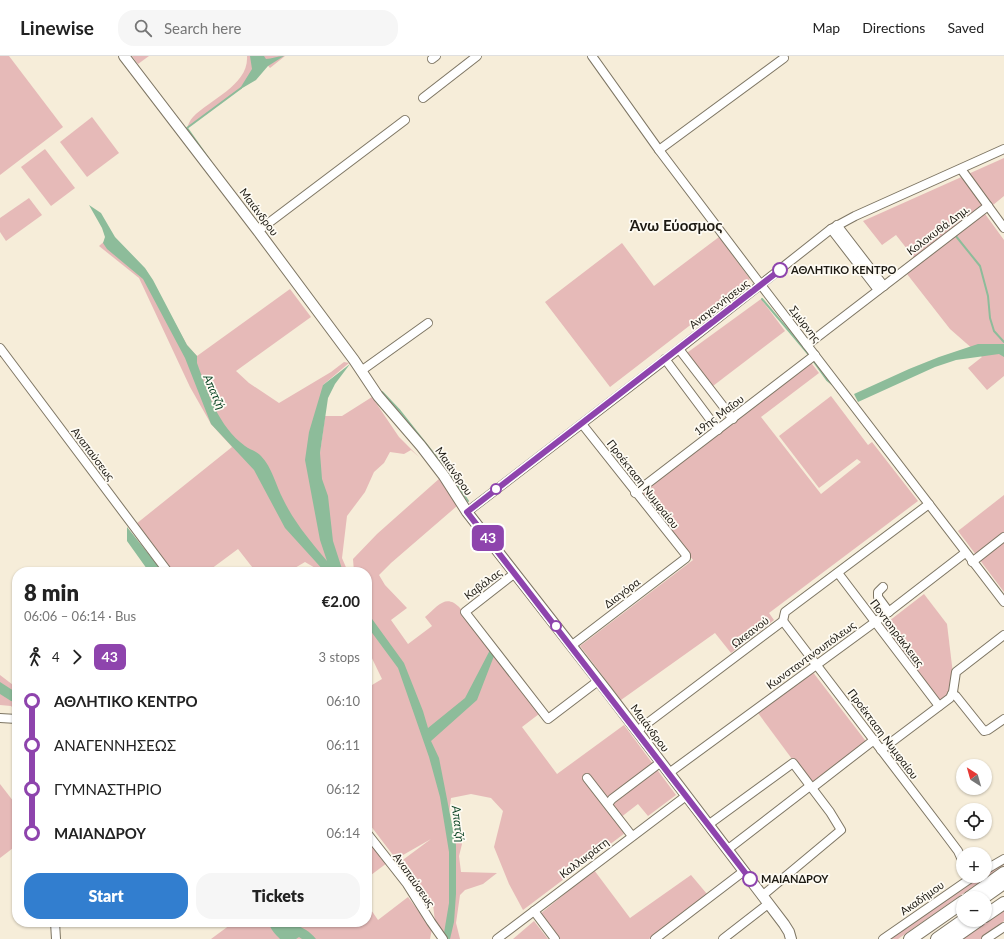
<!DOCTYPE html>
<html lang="en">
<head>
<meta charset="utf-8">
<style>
	body { margin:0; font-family:Lato,sans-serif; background:#f6f6f6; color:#222; height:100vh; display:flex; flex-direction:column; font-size:15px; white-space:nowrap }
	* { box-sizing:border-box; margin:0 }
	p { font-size:13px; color:#767676 }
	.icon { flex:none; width:22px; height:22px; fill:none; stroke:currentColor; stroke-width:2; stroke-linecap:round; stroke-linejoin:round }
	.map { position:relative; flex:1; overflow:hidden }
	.drawer { position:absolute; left:12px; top:511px; width:360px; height:360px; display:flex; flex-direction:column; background:#fff; border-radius:16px; box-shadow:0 1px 3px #0004 }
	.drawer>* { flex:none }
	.badge { padding:0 8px; border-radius:6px; font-size:14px; line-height:26px }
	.needle { width:26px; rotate:323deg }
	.fabs { position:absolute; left:956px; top:703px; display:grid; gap:8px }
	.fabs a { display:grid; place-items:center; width:36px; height:36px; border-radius:50%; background:#fff; box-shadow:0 1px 3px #0004; font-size:20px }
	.map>.badge { position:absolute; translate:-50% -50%; box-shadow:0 0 0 2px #fff }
	.legs { display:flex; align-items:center; gap:6px; height:44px; padding:0 12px; font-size:13px }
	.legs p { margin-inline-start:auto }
	.overview { display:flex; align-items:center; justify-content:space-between; height:68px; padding:0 12px }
	h1 { font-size:22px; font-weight:800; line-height:30px }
	.button { display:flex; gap:8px; margin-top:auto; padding:8px 12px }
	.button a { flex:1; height:46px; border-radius:16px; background:#327ecf; color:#fff; font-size:16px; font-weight:800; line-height:46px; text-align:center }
	.button a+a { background:#f6f6f6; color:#222 }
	ul { padding:0 12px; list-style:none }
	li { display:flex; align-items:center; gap:14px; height:44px; font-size:15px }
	li i { display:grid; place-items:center; width:6px; height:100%; margin:0 5px; background:currentColor }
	li i::after { content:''; width:10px; height:10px; margin:-5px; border:3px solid; border-radius:50%; background:#fff }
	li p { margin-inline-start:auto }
	li:first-child i { background:linear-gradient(#0000 50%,currentColor 0) }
	li:last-child i { background:linear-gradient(currentColor 50%,#0000 0) }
	header { display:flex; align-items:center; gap:24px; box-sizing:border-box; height:56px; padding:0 20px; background:#fff; border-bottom:1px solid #e0e0e0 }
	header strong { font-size:19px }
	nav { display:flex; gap:22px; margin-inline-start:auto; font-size:14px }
	.search { width:280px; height:36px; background:#f6f6f6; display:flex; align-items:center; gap:10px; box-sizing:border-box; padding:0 14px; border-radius:16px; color:#767676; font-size:15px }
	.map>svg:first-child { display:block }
</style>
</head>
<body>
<header>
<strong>Linewise</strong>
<div class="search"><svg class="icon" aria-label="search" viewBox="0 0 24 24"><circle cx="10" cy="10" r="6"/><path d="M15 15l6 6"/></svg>Search here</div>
<nav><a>Map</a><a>Directions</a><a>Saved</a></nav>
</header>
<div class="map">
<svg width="1004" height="883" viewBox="0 0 1004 883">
	<rect width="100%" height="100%" fill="#f6edd9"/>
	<g fill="#e6bab8">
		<path d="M 0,0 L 9,0 L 63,71 L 0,119 Z"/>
		<path d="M 132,0 L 149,0 L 138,8 Z"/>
		<path d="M 247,0 L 285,0 L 270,12 L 262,3 L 259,19 L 187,72 C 188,69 190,64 193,61 C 210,43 249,29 247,0 Z"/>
		<path d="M 92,61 L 119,97 L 87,121 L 60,86 Z"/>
		<path d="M 45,93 L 75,132 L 51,150 L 21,111 Z"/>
		<path d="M 1004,102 L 1004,140 L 993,149 L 989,144 L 980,151 L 1004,184 L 1004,320 L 987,334 L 968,312 L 982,301 L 950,273 L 907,218 L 919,208 L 896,179 L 882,189 L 863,165 Z"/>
		<path d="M 29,142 L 42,159 L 6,185 L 0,176 L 0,162 Z"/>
		<path d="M 719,181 L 750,223 L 610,331 L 545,246 L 622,187 L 654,230 Z"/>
		<path d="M 107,183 L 146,214 L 187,289 L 197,300 L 290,233 L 311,261 L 236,315 L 249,327 L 279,347 L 331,316 L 344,306 L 349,307 L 323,329 L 320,397 L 325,360 L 342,360 L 372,341 L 399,381 L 419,401 L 411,394 L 404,398 L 390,396 L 384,407 L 374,416 L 365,436 L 347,460 L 342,502 L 348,516 L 322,516 L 305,506 L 288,516 L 256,516 L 238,493 L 207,516 L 164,516 L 131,472 L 232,391 L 211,368 L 190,331 L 139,222 L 99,190 Z"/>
		<path d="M 761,243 L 785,275 L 709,333 L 684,299 Z"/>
		<path d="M 808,307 L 812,308 L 819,317 L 761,361 L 821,438 L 861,406 L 857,403 L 819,432 L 779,380 L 831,340 L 868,389 L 872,386 L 918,445 L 769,557 L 774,564 L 731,597 L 715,577 L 621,644 L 580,590 L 693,504 L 640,435 Z"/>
		<path d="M 440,422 L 457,450 L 391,507 L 379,519 L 385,529 L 407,552 L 391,564 L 408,588 L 432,570 L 425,561 C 438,550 446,537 460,552 L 539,658 L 522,671 L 557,718 L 624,669 L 676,739 L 648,760 L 638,748 L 616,765 L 625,777 L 523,854 L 509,828 L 494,791 L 503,755 L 491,742 L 471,738 L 451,742 L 448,765 L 457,781 L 462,788 L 459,800 L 461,816 L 497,817 L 483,828 L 465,834 L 460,839 L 456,867 L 460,883 L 447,883 L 435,866 L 433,848 L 428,852 L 396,809 L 431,783 L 396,803 L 367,765 L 367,632 L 382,623 L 367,592 L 367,548 L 370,552 L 367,545 L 367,516 L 354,516 L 353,503 L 377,478 Z"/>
		<path d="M 1004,439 L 1004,536 L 958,475 Z"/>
		<path d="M 924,538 L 947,568 L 953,618 L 949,639 L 937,647 L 880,572 Z"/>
		<path d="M 812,615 L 868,688 L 812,730 L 758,657 Z"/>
		<path d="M 0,619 L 17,632 L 17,652 L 13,652 L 11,650 L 0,649 Z"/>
		<path d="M 0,728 L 17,750 L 17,789 L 0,802 Z"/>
		<path d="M 368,784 L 387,807 L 367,822 L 367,785 Z"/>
		<path d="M 1004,807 L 1004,809 L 898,883 L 891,883 L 970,827 L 982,820 L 985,820 L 985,818 Z"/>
		<path d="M 594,814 L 630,862 L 691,819 L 707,838 L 649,883 L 558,883 L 540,858 Z"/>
		<path d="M 408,841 L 432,873 L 430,883 L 211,883 L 234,866 L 367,866 L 367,848 L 378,864 Z"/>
		<path d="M 1004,853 L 1004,865 L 981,883 L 962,883 Z"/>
		<path d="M 534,865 L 548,883 L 513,883 Z"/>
	</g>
	<g fill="#8dbc9a">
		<path d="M 250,0 L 264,0 L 266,3 C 272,3 277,0 284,0 L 268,10 L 256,24 L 239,34 L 252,13 Z"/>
		<path d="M 89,149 L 101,157 L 115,181 L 145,212 L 153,224 L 187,289 L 197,300 L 197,307 C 208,337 218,370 245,390 C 250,394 257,395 261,400 C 272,411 276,430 283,443 C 294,466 311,486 327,505 L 320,484 L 305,404 L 309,376 L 323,329 L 350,308 L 335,328 L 328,342 L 320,397 L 322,423 L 328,440 L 333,485 L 343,516 L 325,516 L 285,472 L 254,414 L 211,368 L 185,302 L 143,223 L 107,193 L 103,187 L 105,181 L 102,172 Z"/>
		<path d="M 978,288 L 1004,288 L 1004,301 L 999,298 L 956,304 L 935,311 L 858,346 L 854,338 L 909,313 L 939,301 Z"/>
		<path d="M 127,471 L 163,516 L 148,516 L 147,513 L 127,485 Z"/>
		<path d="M 367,556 L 404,607 L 423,655 L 428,672 L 465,642 L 490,594 L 494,600 L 477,644 L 431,685 L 439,702 L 456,789 L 456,838 L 454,866 L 450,883 L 443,883 L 449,847 L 449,796 L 440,741 L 429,701 L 398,612 L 367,570 Z"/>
		<path d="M 0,626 L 17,637 L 17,646 L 11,645 L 0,638 Z"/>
		<path d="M 269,866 C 287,866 304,868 316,883 L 302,883 L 299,881 L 296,883 L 280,883 C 275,878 270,873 269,866 Z"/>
	</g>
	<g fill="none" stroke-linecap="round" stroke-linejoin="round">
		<g stroke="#8dbc9a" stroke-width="2">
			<path d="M 211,106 L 187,72 L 241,32"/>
			<path d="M 955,179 L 980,210 L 988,240 L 990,262 L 994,275 L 1004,286"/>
			<path d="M 762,243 L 810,300"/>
			<path d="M 812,303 L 827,324 L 833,329"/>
			<path d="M 382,336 L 400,355 L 415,374 L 446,413 L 468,445"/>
		</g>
		<g stroke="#7e7664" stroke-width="10">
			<g id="minor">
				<path d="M 592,0 L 659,94 L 761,229 L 1004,546"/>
				<path d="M 432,3 L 436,0"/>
				<path d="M 423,42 L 477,0"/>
				<path d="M 659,94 L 784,2"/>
				<path d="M 961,113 L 1004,172"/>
				<path d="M 837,169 L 884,230"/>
				<path d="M 831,173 L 878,234"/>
				<path d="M 258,175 L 405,64"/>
				<path d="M 807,289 L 988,150"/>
				<path d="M 0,292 L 168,516"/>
				<path d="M 679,293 L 733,363"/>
				<path d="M 665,303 L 718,374"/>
				<path d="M 361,315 L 428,267"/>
				<path d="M 635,437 L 815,299"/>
				<path d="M 467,456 L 679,293 L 831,173 L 855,160 L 1004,93"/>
				<path d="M 972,506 L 1004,481"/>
				<path d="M 515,517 L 465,556 L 548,663 L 598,625"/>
				<path d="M 838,517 L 939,650"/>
				<path d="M 883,531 L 878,536 L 878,541 L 889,556"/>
				<path d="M 783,565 L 943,775 L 958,795 L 963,806"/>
				<path d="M 571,590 L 686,502 L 686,499 L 582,368"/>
				<path d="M 952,638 L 956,640 L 984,675 L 988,674 L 1004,663"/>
				<path d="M 0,662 L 17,663"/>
				<path d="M 637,675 L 783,565 L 785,556 L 929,448"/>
				<path d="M 881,694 L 950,642 L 953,636 L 956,616 L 1004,579"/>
				<path d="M 669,717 L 886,558 L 965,497"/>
				<path d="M 587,722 L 632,780"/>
				<path d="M 812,732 L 874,684"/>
				<path d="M 608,748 L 612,743 L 661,706"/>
				<path d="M 708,769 L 793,707 L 830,756 L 841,774 L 762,840"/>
				<path d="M 367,777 L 407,828 L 431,866 L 443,883"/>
				<path d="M 727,794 L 810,730"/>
				<path d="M 985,814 L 1004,803"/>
				<path d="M 534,855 L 555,883"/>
				<path d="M 55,866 L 56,883"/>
				<path d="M 497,883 L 686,740"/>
				<path d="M 655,883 L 744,815"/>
				<path d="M 723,883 L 768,848"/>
				<path d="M 883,883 L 974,820"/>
				<path d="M 986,883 L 1004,871"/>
			</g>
		</g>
		<g stroke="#7e7664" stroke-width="12">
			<path id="major" d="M 124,0 L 258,175 L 354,304 L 378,340 L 421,390 L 444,420 L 467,456 L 606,634 L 784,868 L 789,876 L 791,883"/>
		</g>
		<g stroke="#7e7664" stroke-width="14">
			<g id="highway">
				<path d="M 984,841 L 1004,827"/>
				<path d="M 969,842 L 1004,817"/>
				<path d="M 985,860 L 1004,847"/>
				<path d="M 910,883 L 963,846"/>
				<path d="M 937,883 L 964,864"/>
				<path d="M 952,883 L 979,864"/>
			</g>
		</g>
		<use href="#minor" stroke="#fff" stroke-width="8"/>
		<use href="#major" stroke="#fff" stroke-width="10"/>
		<use href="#highway" stroke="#fff" stroke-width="12"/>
	</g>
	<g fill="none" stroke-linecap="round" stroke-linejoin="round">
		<g stroke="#fff" stroke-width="9">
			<path id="line-1" d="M 750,823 L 467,456 L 780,214"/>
		</g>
		<use href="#line-1" stroke="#8e44ad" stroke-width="6"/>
	</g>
	<g fill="#fff" stroke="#8e44ad" stroke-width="2">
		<circle cx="780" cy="214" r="7"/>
		<circle cx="496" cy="433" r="5"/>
		<circle cx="556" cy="570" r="5"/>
		<circle cx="750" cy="823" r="7"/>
	</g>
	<g text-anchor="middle" stroke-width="3.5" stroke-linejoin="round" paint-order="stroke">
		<g font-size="11" fill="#1d1a13" stroke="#fefbf3">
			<text transform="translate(259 156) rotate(53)" y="4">Μαιάνδρου</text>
			<text transform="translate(938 174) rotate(-37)" y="4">Κολοκυθά Δημ.</text>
			<text transform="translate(719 248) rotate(-38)" y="4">Αναγεννήσεως</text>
			<text transform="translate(805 268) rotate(52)" y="4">Σμύρνης</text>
			<text transform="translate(719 359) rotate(-37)" y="4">19ης Μαΐου</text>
			<text transform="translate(93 398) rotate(53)" y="4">Αναπαύσεως</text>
			<text transform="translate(454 415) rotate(55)" y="4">Μαιάνδρου</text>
			<text transform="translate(643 428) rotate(52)" y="4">Προέκταση Νυμφαίου</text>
			<text transform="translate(483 528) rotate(-37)" y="4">Καβάλας</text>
			<text transform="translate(622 537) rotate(-37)" y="4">Διαγόρα</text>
			<text transform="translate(750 576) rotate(-37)" y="4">Ωκεανού</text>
			<text transform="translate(897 577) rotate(53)" y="4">Ποντοηράκλειας</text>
			<text transform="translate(811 599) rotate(-36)" y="4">Κωνσταντινουπόλεως</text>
			<text transform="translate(650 672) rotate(53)" y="4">Μαιάνδρου</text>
			<text transform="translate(883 678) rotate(53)" y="4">Προέκταση Νυμφαίου</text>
			<text transform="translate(584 802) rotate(-37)" y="4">Καλλικράτη</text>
			<text transform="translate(414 824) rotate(55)" y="4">Αναπαύσεως</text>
			<text transform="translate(922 842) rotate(-35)" y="4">Ακαδήμου</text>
		</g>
		<g font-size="11" font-weight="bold" fill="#1d1a13" stroke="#fefbf3" text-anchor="start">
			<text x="791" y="218">ΑΘΛΗΤΙΚΟ ΚΕΝΤΡΟ</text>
			<text x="761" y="827">ΜΑΙΑΝΔΡΟΥ</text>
		</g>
		<g font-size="12" font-style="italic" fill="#043f1f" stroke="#fefbf3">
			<text transform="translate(214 336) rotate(66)" y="4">Απατζή</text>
			<text transform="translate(458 768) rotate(83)" y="4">Απατζή</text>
		</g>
		<g font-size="15" font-weight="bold" fill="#1d1a13" stroke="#fefbf3">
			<text x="676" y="175">Άνω Εύοσμος</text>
		</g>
	</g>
</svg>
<div class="fabs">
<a><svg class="needle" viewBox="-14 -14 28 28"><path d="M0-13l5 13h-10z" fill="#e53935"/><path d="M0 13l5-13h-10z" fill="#767676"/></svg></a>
<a><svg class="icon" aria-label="locate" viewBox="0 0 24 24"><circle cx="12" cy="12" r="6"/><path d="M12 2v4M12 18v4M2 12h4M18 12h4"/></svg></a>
<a>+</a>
<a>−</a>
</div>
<b class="badge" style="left:488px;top:482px;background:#8e44ad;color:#fff">43</b>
<section class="drawer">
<div class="overview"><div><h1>8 min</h1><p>06:06 – 06:14 · Bus</p></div><b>€2.00</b></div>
<div class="legs"><svg class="icon" aria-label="walk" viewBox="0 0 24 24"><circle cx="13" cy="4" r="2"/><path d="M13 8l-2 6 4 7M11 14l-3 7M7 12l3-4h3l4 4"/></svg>4<svg class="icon" aria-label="forward" viewBox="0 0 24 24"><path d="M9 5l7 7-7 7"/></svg><b class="badge" style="background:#8e44ad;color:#fff">43</b><p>3 stops</p></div>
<ul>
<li><i style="color:#8e44ad"></i><b>ΑΘΛΗΤΙΚΟ ΚΕΝΤΡΟ</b><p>06:10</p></li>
<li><i style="color:#8e44ad"></i><span>ΑΝΑΓΕΝΝΗΣΕΩΣ</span><p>06:11</p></li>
<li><i style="color:#8e44ad"></i><span>ΓΥΜΝΑΣΤΗΡΙΟ</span><p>06:12</p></li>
<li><i style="color:#8e44ad"></i><b>ΜΑΙΑΝΔΡΟΥ</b><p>06:14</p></li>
</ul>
<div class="button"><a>Start</a><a>Tickets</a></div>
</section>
</div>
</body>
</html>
